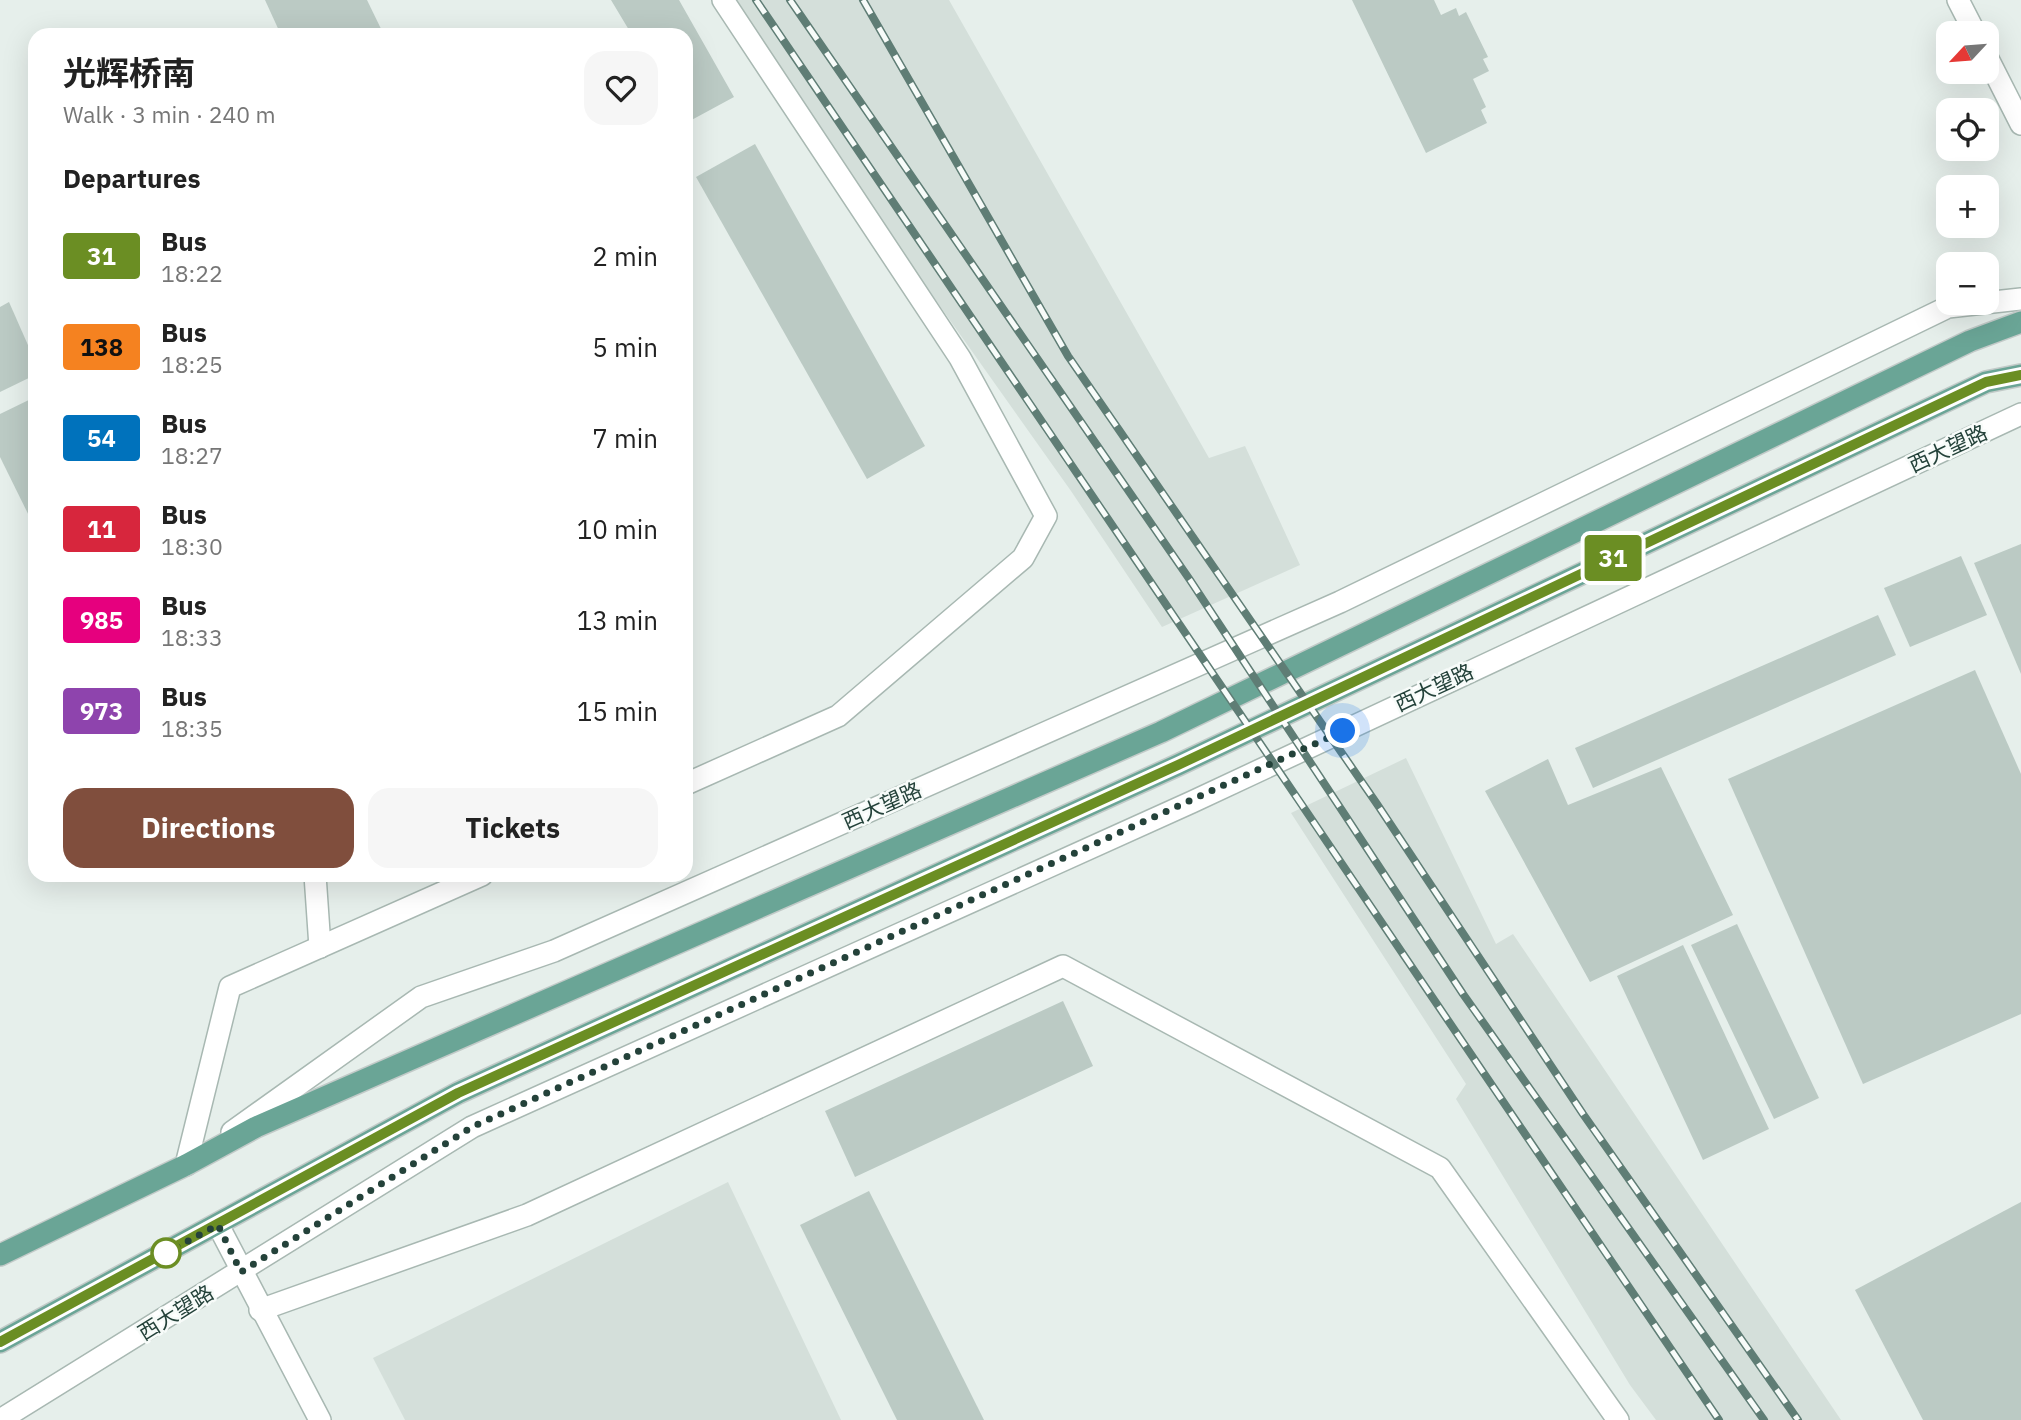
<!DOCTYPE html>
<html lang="en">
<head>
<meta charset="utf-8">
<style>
	body { margin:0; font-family:"IBM Plex Sans","Noto Sans SC",sans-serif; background:#f6f6f6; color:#222; height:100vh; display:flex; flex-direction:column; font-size:26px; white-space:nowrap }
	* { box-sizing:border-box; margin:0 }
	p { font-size:23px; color:#767676 }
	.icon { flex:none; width:38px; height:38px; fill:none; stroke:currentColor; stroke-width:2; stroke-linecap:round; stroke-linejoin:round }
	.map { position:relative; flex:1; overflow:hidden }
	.details { position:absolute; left:28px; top:28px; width:665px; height:854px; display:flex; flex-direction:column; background:#fff; border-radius:21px; box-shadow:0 7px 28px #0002 }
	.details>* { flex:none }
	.badge { padding:0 14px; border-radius:5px; font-size:24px; line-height:46px }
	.needle { width:46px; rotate:244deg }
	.fabs { position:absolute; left:1936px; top:21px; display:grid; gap:14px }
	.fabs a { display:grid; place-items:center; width:63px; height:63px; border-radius:14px; background:#fff; box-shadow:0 7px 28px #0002; font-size:35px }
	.you { position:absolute; width:35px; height:35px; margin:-18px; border:5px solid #fff; border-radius:50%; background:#1a73e8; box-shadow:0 0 0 10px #1a73e833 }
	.map>.badge { position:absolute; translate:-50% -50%; box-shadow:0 0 0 4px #fff }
	h2 { padding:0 35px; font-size:26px; line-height:63px }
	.round { display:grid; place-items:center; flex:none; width:74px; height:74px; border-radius:21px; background:#f6f6f6 }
	.overview { display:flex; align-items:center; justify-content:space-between; height:119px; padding:0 35px }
	h1 { font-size:33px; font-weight:700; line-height:52px }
	.cta { display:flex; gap:14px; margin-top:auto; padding:14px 35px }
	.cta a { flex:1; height:80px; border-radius:21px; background:#804e3d; color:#fff; font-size:28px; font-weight:700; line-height:80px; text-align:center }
	.cta a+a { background:#f6f6f6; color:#222 }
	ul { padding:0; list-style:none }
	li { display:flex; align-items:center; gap:21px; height:91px; padding:0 35px }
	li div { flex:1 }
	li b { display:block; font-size:26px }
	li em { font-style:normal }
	li .badge { min-width:77px; font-weight:700; text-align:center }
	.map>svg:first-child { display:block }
</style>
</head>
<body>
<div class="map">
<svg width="2021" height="1420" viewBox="0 0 2021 1420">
	<rect width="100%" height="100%" fill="#e6efeb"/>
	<g fill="#d4dfda">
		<path d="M 723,0 L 949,0 L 1209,458 L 1245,446 L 1300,565 L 1162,627 L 1071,491 Z"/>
		<path d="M 1406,758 L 1496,944 L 1513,934 L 1841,1420 L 1656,1420 L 1630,1385 L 1456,1099 L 1466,1084 L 1291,813 Z"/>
		<path d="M 728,1182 L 841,1420 L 405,1420 L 373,1358 Z"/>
	</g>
	<g fill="#bbcac4">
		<path d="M 265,0 L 367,0 L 384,35 L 281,35 Z"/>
		<path d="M 611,0 L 679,0 L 734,97 L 686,123 L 686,35 L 632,35 Z"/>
		<path d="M 1352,0 L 1434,0 L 1441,15 L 1456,8 L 1459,16 L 1466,12 L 1488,57 L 1483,59 L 1489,71 L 1473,79 L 1486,107 L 1481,110 L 1487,123 L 1426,153 Z"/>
		<path d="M 755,144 L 925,446 L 867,479 L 696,177 Z"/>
		<path d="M 9,302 L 35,361 L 35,375 L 0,392 L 0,307 Z"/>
		<path d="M 35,397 L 35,528 L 0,457 L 0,414 Z"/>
		<path d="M 2021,544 L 2021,674 L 1974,563 Z"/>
		<path d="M 1961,556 L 1987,615 L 1910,647 L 1884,588 Z"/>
		<path d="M 1878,615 L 1896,655 L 1593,788 L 1575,748 Z"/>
		<path d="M 1975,670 L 2021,774 L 2021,1014 L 1863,1084 L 1728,779 Z"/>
		<path d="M 1548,759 L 1568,805 L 1661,767 L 1733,915 L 1590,982 L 1485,791 Z"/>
		<path d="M 1737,924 L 1819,1098 L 1774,1119 L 1691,945 Z"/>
		<path d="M 1683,945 L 1769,1129 L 1703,1160 L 1617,976 Z"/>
		<path d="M 1063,1001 L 1093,1066 L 855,1177 L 825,1111 Z"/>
		<path d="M 869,1191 L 984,1420 L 897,1420 L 800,1225 Z"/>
		<path d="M 2021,1202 L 2021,1420 L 1923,1420 L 1855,1290 Z"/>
	</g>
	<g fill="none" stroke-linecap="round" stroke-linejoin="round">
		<g stroke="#a8b8b2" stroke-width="24">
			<path id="service" d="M 186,1165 L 230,987 L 482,875"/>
		</g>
		<g stroke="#a8b8b2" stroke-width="24">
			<g id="minor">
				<path d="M 686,784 L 838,716 L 1023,558 L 1046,516 L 960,358 L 723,0"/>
				<path d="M 315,875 L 320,947"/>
				<path d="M 218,1225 L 320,1420"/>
				<path d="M 260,1310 L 527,1215 L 1063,966 L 1440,1168 L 1618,1420"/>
			</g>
		</g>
		<g stroke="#a8b8b2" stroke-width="24">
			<g id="tertiary">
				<path d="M 1958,0 L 1975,33"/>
				<path d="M 1986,55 L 2021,124"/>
				<path d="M 232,1132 L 421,997 L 554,951 L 1340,602 L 1948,307 L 2021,299"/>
				<path d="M 0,1420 L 472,1127 L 1192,802 L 2021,414"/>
			</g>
		</g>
		<g stroke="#c2cac8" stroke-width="24">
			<g id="primary">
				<path d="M 0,1255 L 186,1165 L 256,1127 L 1161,732 L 1970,341 L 2021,322"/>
				<path d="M 0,1342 L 458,1093 L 1178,765 L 1986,382 L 2021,375"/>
			</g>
		</g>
		<use href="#service" stroke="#fff" stroke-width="21"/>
		<use href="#minor" stroke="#fff" stroke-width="21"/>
		<use href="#tertiary" stroke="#fff" stroke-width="21"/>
		<use href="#primary" stroke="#6aa596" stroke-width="21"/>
		<g stroke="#5f7d75" stroke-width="8">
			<g id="rail">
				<path d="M 756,0 L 1719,1420"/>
				<path d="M 790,0 L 1190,580 L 1463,994 L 1764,1420"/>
				<path d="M 863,0 L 1068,356 L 1377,804 L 1583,1114 L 1798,1420"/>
			</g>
		</g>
		<use href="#rail" stroke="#f7fbf9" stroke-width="5" stroke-dasharray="16" stroke-linecap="butt"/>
	</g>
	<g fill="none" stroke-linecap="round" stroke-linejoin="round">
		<g stroke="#fff" stroke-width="16">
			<path id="line" d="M 0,1342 L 458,1093 L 1178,765 L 1986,382 L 2021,375"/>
		</g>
		<use href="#line" stroke="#6b8e23" stroke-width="10"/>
		<path stroke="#24423a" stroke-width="7" stroke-dasharray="0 12.6" d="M 166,1253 L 218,1225 L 241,1272 L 472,1127 L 1343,731"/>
	</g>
	<circle fill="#fff" stroke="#6b8e23" stroke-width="3.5" cx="166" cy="1253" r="14"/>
	<g text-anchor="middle" stroke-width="5" stroke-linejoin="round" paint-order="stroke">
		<g font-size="21" fill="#24423a" stroke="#f7fbf9">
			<text transform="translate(1948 449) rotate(-25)" y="7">西大望路</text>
			<text transform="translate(1434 688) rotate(-25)" y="7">西大望路</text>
			<text transform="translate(882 806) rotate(-24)" y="7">西大望路</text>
			<text transform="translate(176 1313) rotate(-32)" y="7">西大望路</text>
		</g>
	</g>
</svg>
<div class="fabs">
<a><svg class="needle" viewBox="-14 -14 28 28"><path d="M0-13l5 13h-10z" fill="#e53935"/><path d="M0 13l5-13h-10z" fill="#767676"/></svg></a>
<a><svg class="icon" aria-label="locate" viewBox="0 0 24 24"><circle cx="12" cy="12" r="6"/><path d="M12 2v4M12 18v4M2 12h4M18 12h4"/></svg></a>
<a>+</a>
<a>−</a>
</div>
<div class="you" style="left:1343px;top:731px"></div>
<b class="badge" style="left:1613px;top:558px;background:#6b8e23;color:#fff">31</b>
<section class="details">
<div class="overview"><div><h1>光辉桥南</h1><p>Walk · 3 min · 240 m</p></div><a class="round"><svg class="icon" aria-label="heart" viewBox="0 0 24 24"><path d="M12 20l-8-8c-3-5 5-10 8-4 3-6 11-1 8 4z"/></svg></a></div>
<h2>Departures</h2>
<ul>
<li><span class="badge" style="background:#6b8e23;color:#fff">31</span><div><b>Bus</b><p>18:22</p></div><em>2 min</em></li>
<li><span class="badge" style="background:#f58220;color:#111">138</span><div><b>Bus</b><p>18:25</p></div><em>5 min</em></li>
<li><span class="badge" style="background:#0072bc;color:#fff">54</span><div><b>Bus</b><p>18:27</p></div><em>7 min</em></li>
<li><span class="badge" style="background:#d7263d;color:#fff">11</span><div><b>Bus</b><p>18:30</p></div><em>10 min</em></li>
<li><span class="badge" style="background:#e6007e;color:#fff">985</span><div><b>Bus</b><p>18:33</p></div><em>13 min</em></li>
<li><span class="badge" style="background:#8e44ad;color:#fff">973</span><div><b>Bus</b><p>18:35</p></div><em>15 min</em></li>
</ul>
<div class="cta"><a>Directions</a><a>Tickets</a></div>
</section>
</div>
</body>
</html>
